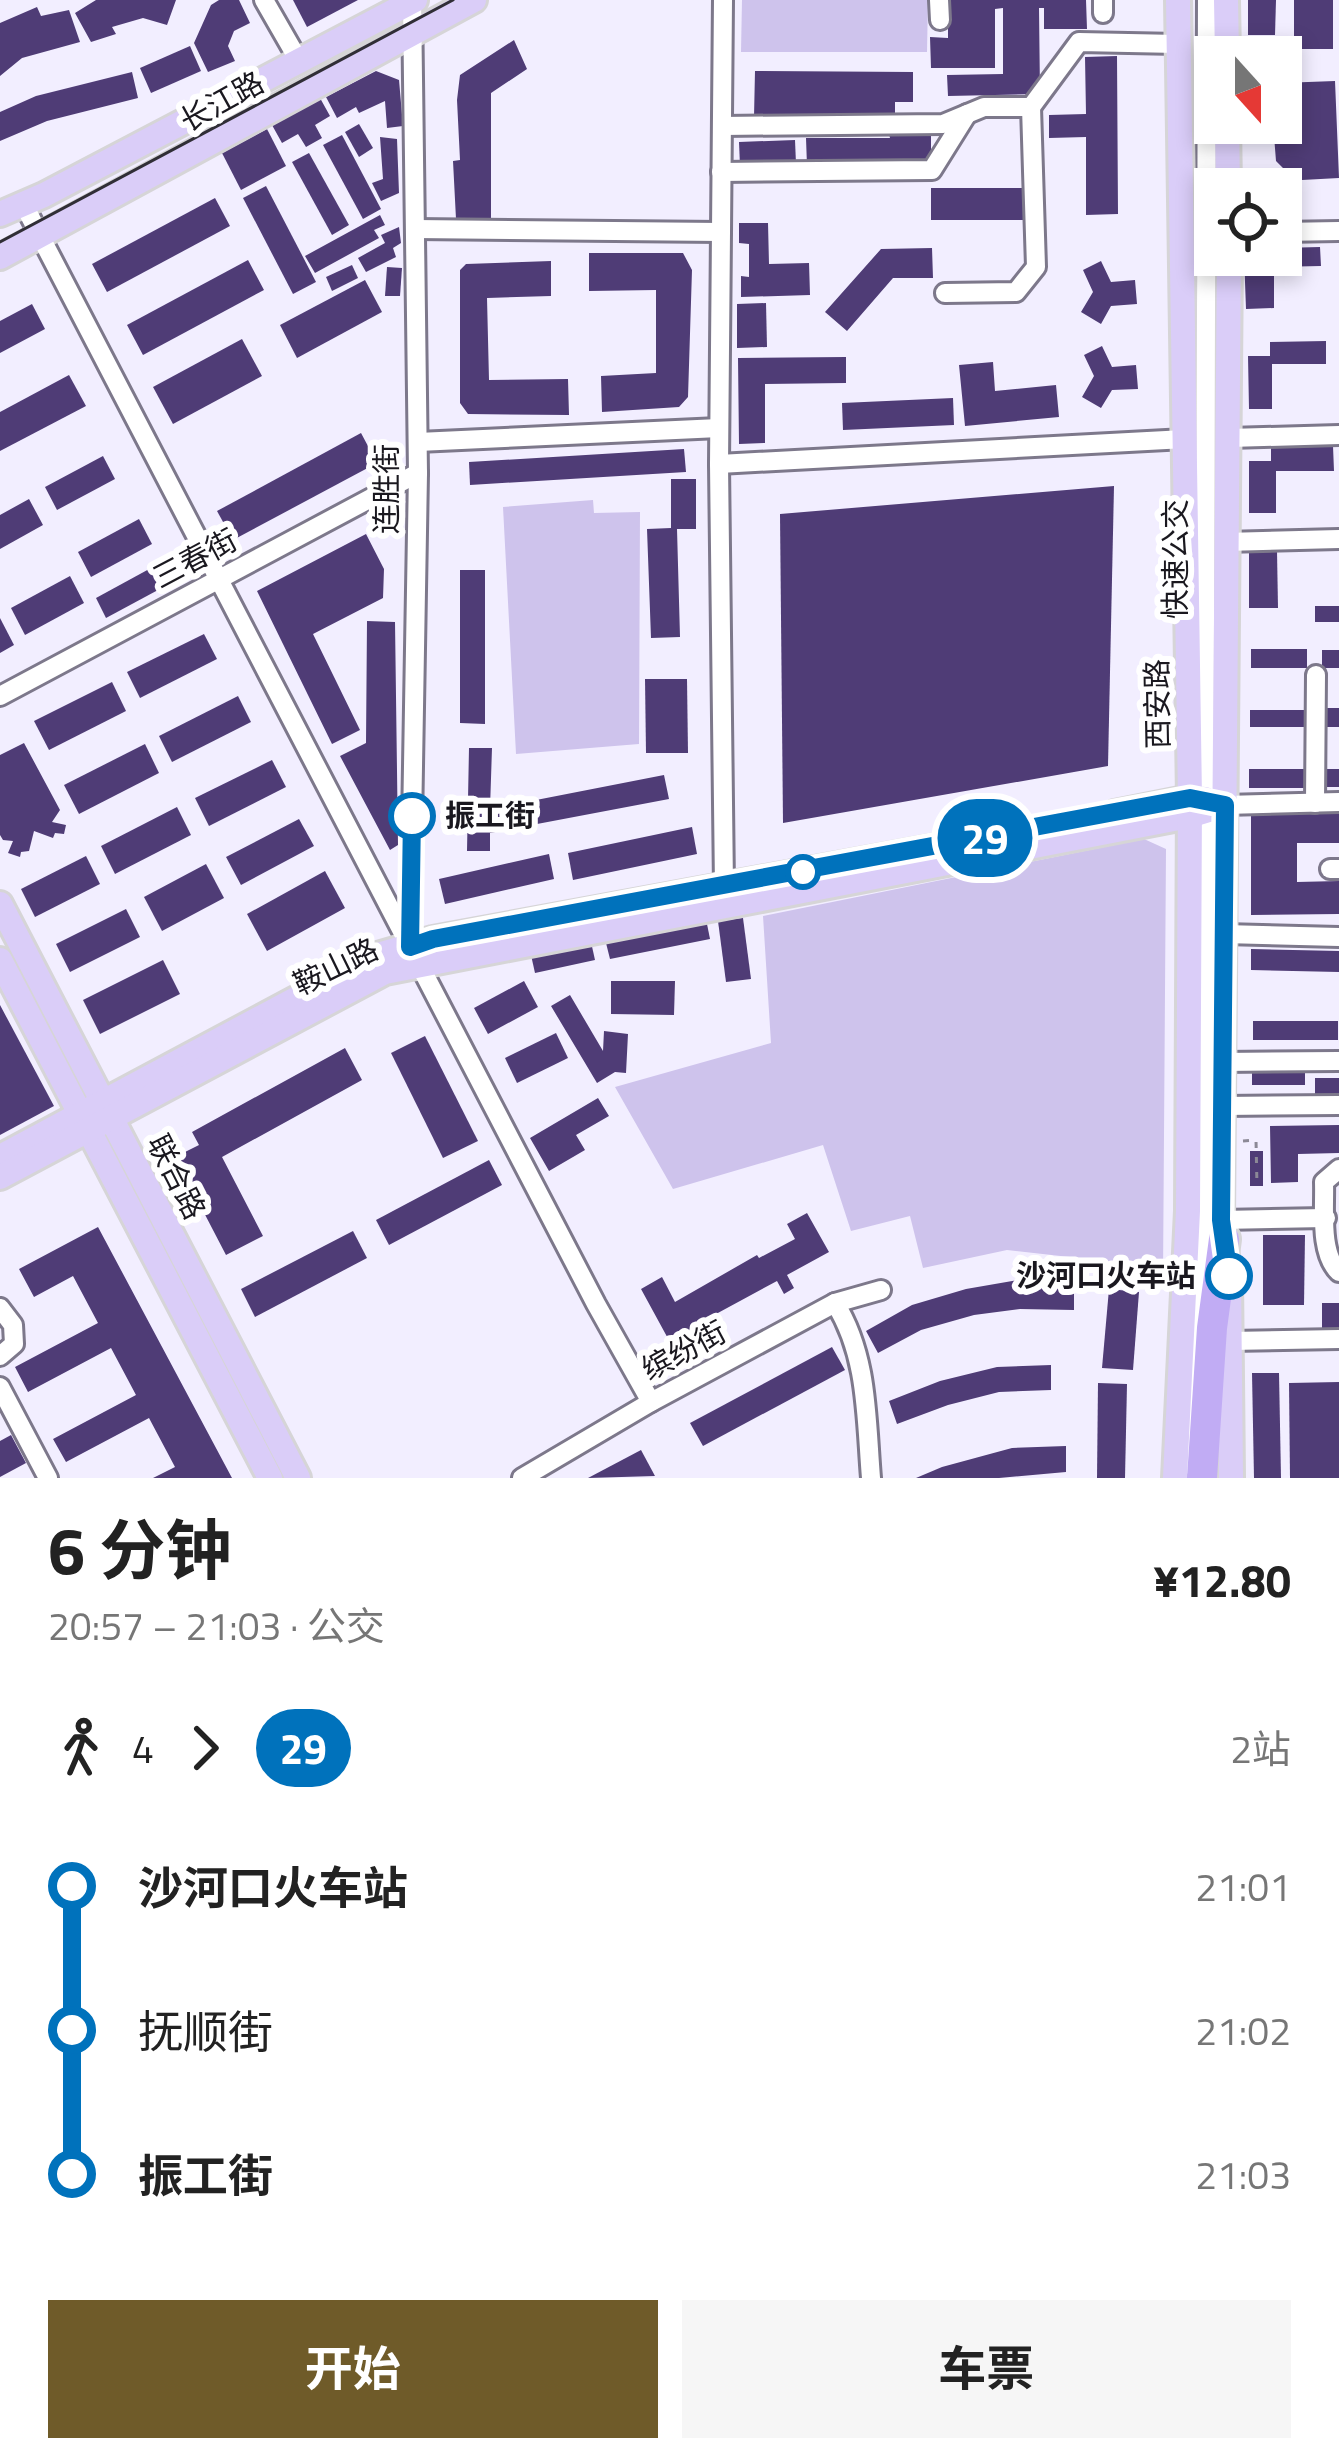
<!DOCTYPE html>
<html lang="zh">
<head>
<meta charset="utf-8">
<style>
	body { margin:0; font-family:"Titillium Web","Noto Sans SC",sans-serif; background:#f6f6f6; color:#222; height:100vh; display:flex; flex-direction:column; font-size:45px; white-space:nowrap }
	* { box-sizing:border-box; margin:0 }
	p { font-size:39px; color:#767676 }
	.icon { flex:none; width:66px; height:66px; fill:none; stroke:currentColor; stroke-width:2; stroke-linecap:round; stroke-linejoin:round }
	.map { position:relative; height:1478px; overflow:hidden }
	.details { display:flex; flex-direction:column; background:#fff; flex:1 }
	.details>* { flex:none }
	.badge { padding:0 24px; border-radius:39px; font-size:42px; line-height:78px }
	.needle { width:78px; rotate:159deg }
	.fabs { position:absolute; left:1194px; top:36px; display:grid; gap:24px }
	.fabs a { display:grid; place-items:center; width:108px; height:108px; border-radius:0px; background:#fff; box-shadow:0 6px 18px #0003; font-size:60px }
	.map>.badge { position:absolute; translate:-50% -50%; box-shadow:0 0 0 6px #fff }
	.legs { display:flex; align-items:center; gap:18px; height:132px; padding:0 48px; font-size:39px }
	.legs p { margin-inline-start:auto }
	.summary { display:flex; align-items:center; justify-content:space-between; height:204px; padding:0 48px }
	h1 { font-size:66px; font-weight:700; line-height:90px }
	.primary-button { display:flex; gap:24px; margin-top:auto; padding:24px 48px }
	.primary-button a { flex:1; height:138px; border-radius:0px; background:#6f5b29; color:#fff; font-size:48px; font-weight:700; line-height:138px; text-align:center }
	.primary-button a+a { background:#f6f6f6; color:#222 }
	ul { padding:0 48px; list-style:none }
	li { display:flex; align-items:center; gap:42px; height:144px; font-size:45px }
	li i { display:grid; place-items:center; width:18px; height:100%; margin:0 15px; background:currentColor }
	li i::after { content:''; width:30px; height:30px; margin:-15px; border:9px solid; border-radius:50%; background:#fff }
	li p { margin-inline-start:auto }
	li:first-child i { background:linear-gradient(#0000 50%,currentColor 0) }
	li:last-child i { background:linear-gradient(currentColor 50%,#0000 0) }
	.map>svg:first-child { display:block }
</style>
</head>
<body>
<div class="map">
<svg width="1339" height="1478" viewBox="0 0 1339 1478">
	<rect width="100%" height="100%" fill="#f2eeff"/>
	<g fill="#cec3ec">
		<path d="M 742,0 L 928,0 L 927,52 L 741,52 Z"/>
		<path d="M 593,500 L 594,513 L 640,512 L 639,744 L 516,754 L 503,507 Z"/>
		<path d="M 1144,839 L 1166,849 L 1163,1278 L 1115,1278 L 1114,1262 L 1007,1250 L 923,1268 L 910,1216 L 851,1231 L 823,1145 L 673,1189 L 615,1087 L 771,1043 L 763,916 Z"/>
	</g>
	<g fill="#4f3c76">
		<path d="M 96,0 L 176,0 L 167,25 L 143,18 L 112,27 L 116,34 L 91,42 L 75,13 Z"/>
		<path d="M 219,0 L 239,0 L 250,23 L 234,31 L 228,46 L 235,61 L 208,72 L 194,43 L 211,5 Z"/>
		<path d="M 293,0 L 358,0 L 307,27 Z"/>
		<path d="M 948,0 L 1086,0 L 1087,29 L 1044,29 L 1044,8 L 1039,8 L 1040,94 L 948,96 L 947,75 L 1003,74 L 1003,8 L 995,9 L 995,68 L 931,68 L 930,37 L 948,38 Z"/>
		<path d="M 1248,0 L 1276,0 L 1275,35 L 1248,35 Z"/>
		<rect x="1294" y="0" width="39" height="49"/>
		<path d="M 37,7 L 41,16 L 69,10 L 80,42 L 22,58 L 0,76 L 0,23 Z"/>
		<path d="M 514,40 L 527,69 L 491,93 L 491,219 L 456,219 L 453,161 L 460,160 L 457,100 L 460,75 Z"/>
		<path d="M 190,46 L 201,71 L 151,93 L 140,68 Z"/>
		<path d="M 1117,56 L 1118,214 L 1086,215 L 1086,137 L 1049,138 L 1049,115 L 1086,114 L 1085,57 Z"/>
		<path d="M 376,71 L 399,80 L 403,126 L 387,128 L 385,101 L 359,113 L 356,107 L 337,118 L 326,97 Z"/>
		<path d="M 755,71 L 913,72 L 913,102 L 895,102 L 895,118 L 754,117 Z"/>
		<path d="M 132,72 L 138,98 L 47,121 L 0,141 L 0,112 L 36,96 Z"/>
		<path d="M 1335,81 L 1339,178 L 1302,180 L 1289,174 L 1276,161 L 1273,123 L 1281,123 L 1281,83 Z"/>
		<path d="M 320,98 L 330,116 L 315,125 L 322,138 L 306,147 L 298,134 L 282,143 L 272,125 Z"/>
		<path d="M 359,124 L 373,148 L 359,157 L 345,132 Z"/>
		<path d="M 267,129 L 286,166 L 241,190 L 222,153 Z"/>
		<path d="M 889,134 L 931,135 L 931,160 L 890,159 L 890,167 L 807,166 L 806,138 L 890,138 Z"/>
		<path d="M 342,135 L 381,209 L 363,219 L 323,145 Z"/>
		<path d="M 380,137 L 397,139 L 399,193 L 381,201 L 372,183 L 383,179 Z"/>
		<path d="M 795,140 L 796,164 L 740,166 L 739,142 Z"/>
		<path d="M 309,153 L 349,225 L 332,235 L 292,162 Z"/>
		<path d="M 266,186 L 316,282 L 293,294 L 243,198 Z"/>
		<rect x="931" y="188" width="97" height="32"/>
		<path d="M 215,198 L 230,226 L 107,292 L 92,264 Z"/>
		<path d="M 380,215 L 385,225 L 374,230 L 379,238 L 315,273 L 305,256 Z"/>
		<path d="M 739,223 L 768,223 L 769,264 L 809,263 L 810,295 L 741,297 L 741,276 L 749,277 L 749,244 L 739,243 Z"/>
		<path d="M 399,227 L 401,243 L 393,248 L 396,257 L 366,272 L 358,258 L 385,243 L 381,235 Z"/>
		<path d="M 1320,247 L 1321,266 L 1274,267 L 1274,308 L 1246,309 L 1244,255 L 1281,255 L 1281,248 Z"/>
		<path d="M 932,248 L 933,278 L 893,278 L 847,331 L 825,312 L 881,249 Z"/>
		<path d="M 589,253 L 683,253 L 692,270 L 688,397 L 679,407 L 602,412 L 601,376 L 656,373 L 656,290 L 589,291 Z"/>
		<path d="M 248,260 L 264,290 L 143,355 L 127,325 Z"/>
		<path d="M 551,261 L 551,296 L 487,298 L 489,380 L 568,379 L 569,415 L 468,414 L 460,403 L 460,270 L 466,264 Z"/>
		<path d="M 1101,261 L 1111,282 L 1135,280 L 1137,304 L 1111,306 L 1101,324 L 1081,312 L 1093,292 L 1083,270 Z"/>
		<path d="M 352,265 L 358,278 L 332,291 L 326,277 Z"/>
		<path d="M 387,267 L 402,268 L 400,296 L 385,296 Z"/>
		<path d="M 365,280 L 382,312 L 297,358 L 280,325 Z"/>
		<path d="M 766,303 L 767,347 L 737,348 L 737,304 Z"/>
		<path d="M 32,304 L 45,329 L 0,353 L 0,321 Z"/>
		<path d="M 242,339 L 262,376 L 173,424 L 153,387 Z"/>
		<path d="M 1326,341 L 1326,364 L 1272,364 L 1272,409 L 1249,409 L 1248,356 L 1270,356 L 1270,342 Z"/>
		<path d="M 1102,346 L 1112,367 L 1136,365 L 1138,389 L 1112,390 L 1101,408 L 1082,397 L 1094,376 L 1084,355 Z"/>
		<path d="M 846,357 L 846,383 L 765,384 L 765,443 L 739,444 L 738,358 Z"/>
		<path d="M 993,362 L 995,391 L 1056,385 L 1059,417 L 965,426 L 959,365 Z"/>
		<path d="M 69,375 L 86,406 L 0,451 L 0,412 Z"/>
		<path d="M 953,398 L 954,425 L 843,430 L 842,403 Z"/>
		<path d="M 361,433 L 377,463 L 233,540 L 217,511 Z"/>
		<path d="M 1271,446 L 1333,446 L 1334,471 L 1276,471 L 1276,513 L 1249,513 L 1249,461 L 1271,461 Z"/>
		<path d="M 684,449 L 686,472 L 470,485 L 469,462 Z"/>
		<path d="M 103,456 L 115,479 L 57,510 L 45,487 Z"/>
		<path d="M 671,479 L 696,479 L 696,529 L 677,529 L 680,637 L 651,638 L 647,529 L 671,528 Z"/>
		<path d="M 1114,486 L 1108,766 L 783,823 L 780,514 Z"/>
		<path d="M 29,499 L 43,525 L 0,549 L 0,515 Z"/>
		<path d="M 139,519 L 152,544 L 91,577 L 78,552 Z"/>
		<path d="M 366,534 L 384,569 L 383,598 L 313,634 L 360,730 L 332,744 L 257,591 Z"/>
		<path d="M 1249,551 L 1277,551 L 1278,608 L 1249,608 Z"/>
		<path d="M 173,556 L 184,576 L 106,618 L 96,598 Z"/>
		<path d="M 460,570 L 485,570 L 485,724 L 460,723 Z"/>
		<path d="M 70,576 L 84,603 L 25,635 L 11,608 Z"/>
		<rect x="1315" y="606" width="24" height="16"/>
		<path d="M 0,618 L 14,645 L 0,653 Z"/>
		<path d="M 367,621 L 395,622 L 398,845 L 390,850 L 340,756 L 366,743 Z"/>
		<path d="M 204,634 L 217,659 L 140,698 L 127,672 Z"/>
		<rect x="1251" y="649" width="56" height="19"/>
		<rect x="1322" y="650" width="17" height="18"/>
		<path d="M 645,679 L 687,679 L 688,753 L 646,753 Z"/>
		<path d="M 112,682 L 126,711 L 49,750 L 34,721 Z"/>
		<path d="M 238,696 L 251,722 L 172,762 L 159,736 Z"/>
		<rect x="1322" y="708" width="17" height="19"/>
		<rect x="1250" y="710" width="54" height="17"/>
		<path d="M 24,743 L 60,810 L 52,822 L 66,825 L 64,834 L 55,833 L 53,838 L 34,831 L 29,851 L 21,852 L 20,857 L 8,853 L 13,841 L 3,840 L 0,835 L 0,755 Z"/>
		<path d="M 145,744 L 159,773 L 79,814 L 64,785 Z"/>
		<path d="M 469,748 L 492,748 L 490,809 L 664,775 L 669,799 L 490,833 L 490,851 L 467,851 Z"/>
		<path d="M 272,760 L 286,787 L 209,826 L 195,798 Z"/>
		<rect x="1249" y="769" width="55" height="19"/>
		<rect x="1323" y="769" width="16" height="18"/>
		<path d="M 177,807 L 191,835 L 115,874 L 101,846 Z"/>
		<path d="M 1251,812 L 1339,812 L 1339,843 L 1297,843 L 1297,882 L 1339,881 L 1339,914 L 1251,915 Z"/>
		<path d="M 299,819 L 314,846 L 241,885 L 226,857 Z"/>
		<path d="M 692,827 L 697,854 L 573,880 L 568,853 Z"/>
		<path d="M 549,854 L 554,879 L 445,904 L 439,879 Z"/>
		<path d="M 86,856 L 100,884 L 35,917 L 21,889 Z"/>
		<path d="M 206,864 L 224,898 L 162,931 L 144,897 Z"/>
		<path d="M 325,871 L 345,908 L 267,951 L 247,914 Z"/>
		<path d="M 126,909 L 140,937 L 70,972 L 56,944 Z"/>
		<path d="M 743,918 L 751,979 L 726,982 L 718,921 Z"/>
		<path d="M 706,919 L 710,939 L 610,959 L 605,939 Z"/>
		<path d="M 591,942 L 595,960 L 535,973 L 531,955 Z"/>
		<path d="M 1251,949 L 1339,951 L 1339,972 L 1251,970 Z"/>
		<path d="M 163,960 L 180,994 L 100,1034 L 83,1000 Z"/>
		<path d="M 524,981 L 538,1007 L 488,1034 L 474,1008 Z"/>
		<path d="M 611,981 L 675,981 L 674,1015 L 611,1014 Z"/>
		<path d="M 570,995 L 603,1051 L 604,1031 L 628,1034 L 626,1073 L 615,1072 L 597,1083 L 551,1006 Z"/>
		<path d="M 0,1005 L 54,1106 L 0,1135 Z"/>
		<rect x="1253" y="1021" width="85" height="19"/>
		<path d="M 556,1033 L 568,1058 L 517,1083 L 505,1058 Z"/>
		<path d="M 425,1036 L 478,1141 L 443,1158 L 391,1053 Z"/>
		<path d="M 345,1048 L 362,1080 L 222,1157 L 263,1236 L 226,1255 L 175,1157 L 199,1145 L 192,1132 Z"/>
		<path d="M 1305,1065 L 1305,1085 L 1252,1085 L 1252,1066 Z"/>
		<path d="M 1315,1078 L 1339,1078 L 1339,1100 L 1315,1101 Z"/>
		<path d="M 598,1098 L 609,1116 L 576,1135 L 585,1150 L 549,1171 L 530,1138 Z"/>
		<path d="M 1339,1125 L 1339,1153 L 1298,1154 L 1298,1182 L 1271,1183 L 1270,1126 Z"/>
		<rect x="1250" y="1151" width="13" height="35"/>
		<path d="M 489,1160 L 502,1185 L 389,1245 L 376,1220 Z"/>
		<path d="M 807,1213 L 829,1252 L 787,1275 L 794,1288 L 784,1294 L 777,1281 L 692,1327 L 694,1332 L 671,1344 L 641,1289 L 662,1277 L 675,1302 L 757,1255 L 759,1258 L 795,1239 L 787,1224 Z"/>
		<path d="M 98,1227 L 232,1478 L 153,1478 L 175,1467 L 149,1418 L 66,1462 L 53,1439 L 136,1395 L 111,1348 L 28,1392 L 15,1367 L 98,1323 L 73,1276 L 34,1297 L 19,1269 Z"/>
		<path d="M 353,1231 L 367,1258 L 255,1317 L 241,1289 Z"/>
		<path d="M 1263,1235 L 1305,1235 L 1304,1305 L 1263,1305 Z"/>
		<path d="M 1018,1280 L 1074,1282 L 1074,1310 L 1020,1309 L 974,1315 L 921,1330 L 878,1353 L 866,1331 L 912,1305 L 966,1289 Z"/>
		<path d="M 1109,1289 L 1139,1292 L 1133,1370 L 1102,1368 Z"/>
		<rect x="1322" y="1303" width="17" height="28"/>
		<path d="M 832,1347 L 845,1370 L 703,1446 L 690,1423 Z"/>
		<path d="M 1051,1365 L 1051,1390 L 999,1392 L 948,1405 L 897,1424 L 889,1401 L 940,1381 L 997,1367 Z"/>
		<path d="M 1252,1373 L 1279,1373 L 1281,1478 L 1254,1478 Z"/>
		<path d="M 1339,1382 L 1339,1478 L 1290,1478 L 1289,1383 Z"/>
		<path d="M 1098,1383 L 1127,1384 L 1125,1478 L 1097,1478 Z"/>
		<path d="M 11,1435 L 26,1463 L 0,1477 L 0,1441 Z"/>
		<path d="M 1066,1446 L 1066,1472 L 999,1478 L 916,1478 L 942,1467 L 1012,1448 Z"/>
		<path d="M 641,1450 L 655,1476 L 588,1478 Z"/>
	</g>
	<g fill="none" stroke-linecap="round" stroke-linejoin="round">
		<g stroke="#7d788b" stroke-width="24">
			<g id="minor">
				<path d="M 264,0 L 299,61"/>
				<path d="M 723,0 L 719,464 L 724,887"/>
				<path d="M 939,0 L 940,20"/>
				<path d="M 1103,13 L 1103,0"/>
				<path d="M 722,126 L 943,124 L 984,107 L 1031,107 L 1079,42 L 1178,44"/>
				<path d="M 721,172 L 932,170 L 967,114"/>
				<path d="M 24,205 L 596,1304 L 651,1402"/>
				<path d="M 415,229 L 721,232"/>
				<path d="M 1281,232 L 1339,231"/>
				<path d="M 945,293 L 1016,292 L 1036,267 L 1031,107"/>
				<path d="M 1229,438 L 1339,435"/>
				<path d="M 418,442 L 719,428"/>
				<path d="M 719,464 L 1185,439"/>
				<path d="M 1225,542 L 1339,539"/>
				<path d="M 0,696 L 418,473"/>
				<path d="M 1315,803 L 1316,675"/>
				<path d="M 1225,805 L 1339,802"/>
				<path d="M 1330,869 L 1339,869"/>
				<path d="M 1224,934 L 1339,937"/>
				<path d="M 410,942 L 418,473 L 412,0"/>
				<path d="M 1222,1062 L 1339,1061"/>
				<path d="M 1222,1106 L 1339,1105"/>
				<path d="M 1339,1169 L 1324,1182 C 1325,1209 1319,1253 1339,1272"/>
				<path d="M 1221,1220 L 1326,1218"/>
				<path d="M 835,1303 C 868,1356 866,1417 871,1478"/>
				<path d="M 0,1308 L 13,1325 L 14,1344 L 0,1356"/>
				<path d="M 1230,1341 L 1339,1339"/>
				<path d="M 0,1387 L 48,1478"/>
				<path d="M 1189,1465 L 1189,1403 L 1203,1240 L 1207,0"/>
				<path d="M 522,1478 L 651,1402 L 835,1303 L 881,1290"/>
			</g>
		</g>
		<g stroke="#d6d5d7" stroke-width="30">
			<g id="major">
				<path d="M 1226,0 L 1227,57"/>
				<path d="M 1227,123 L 1228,189"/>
				<path d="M 0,214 L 44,195 L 415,0"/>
				<path d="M 1229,255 L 1221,1220 L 1229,1278 L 1231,1478"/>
				<path d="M 0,257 L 474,0"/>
				<path d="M 1115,813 L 1190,798 L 1205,799"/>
				<path d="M 0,904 L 298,1478"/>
				<path d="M 0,960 L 270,1478"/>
				<path d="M 0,1157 L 378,955 L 433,939 L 957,843"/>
				<path d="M 0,1177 L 385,972 L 1189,816 L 1225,805"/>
				<path d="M 1175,1478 L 1188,1211 L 1190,798 L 1178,0"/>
			</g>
		</g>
		<g stroke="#d6d5d7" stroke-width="36">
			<path id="highway" d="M 1202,1478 L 1212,1328 L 1224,1239"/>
		</g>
		<path stroke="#8c8996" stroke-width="3" stroke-dasharray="6 9" stroke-linecap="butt" d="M 1243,1141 L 1256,1140 L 1257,1186"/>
		<use href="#minor" stroke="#fff" stroke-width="18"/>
		<use href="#major" stroke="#dacdf8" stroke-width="24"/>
		<use href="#highway" stroke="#c1acf4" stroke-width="30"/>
		<path stroke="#302e36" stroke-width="3" d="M 0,242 L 453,0"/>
	</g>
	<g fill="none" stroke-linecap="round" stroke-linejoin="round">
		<g stroke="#fff" stroke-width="27">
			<path id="line-1" d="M 412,816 L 410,947 L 433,939 L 1190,798 L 1225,805 L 1221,1220 L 1229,1276"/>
		</g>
		<use href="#line-1" stroke="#0072bc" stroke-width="18"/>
	</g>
	<g fill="#fff" stroke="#0072bc" stroke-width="6">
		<circle cx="412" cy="816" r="21"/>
		<circle cx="803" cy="872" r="15"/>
		<circle cx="1229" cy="1276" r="21"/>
	</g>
	<g text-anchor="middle" stroke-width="12" stroke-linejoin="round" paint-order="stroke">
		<g font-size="30" fill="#1a181f" stroke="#fff">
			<text transform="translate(222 102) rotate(-29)" y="10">长江路</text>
			<text transform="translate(387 489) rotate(-90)" y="10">连胜街</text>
			<text transform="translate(195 559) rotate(-28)" y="10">三春街</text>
			<text transform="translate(1176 559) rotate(-90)" y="10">快速公交</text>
			<text transform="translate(1158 704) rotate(-91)" y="10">西安路</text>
			<text transform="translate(336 967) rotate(-26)" y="10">鞍山路</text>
			<text transform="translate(176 1177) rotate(63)" y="10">联合路</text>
			<text transform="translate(684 1351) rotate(-28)" y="10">缤纷街</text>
		</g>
		<g font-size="30" font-weight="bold" fill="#1a181f" stroke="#fff" text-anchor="start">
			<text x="445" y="826">振工街</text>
			<text x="1196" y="1286" text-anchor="end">沙河口火车站</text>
		</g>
	</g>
</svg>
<div class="fabs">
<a><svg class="needle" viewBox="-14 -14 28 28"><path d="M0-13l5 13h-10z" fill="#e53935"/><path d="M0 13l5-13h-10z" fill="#767676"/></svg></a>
<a><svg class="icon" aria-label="locate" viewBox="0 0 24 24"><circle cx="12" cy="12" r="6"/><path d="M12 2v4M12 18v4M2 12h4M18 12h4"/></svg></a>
</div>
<b class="badge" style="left:985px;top:838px;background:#0072bc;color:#fff">29</b>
</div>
<section class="details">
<div class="summary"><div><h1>6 分钟</h1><p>20:57 – 21:03 · 公交</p></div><b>¥12.80</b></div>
<div class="legs"><svg class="icon" aria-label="walk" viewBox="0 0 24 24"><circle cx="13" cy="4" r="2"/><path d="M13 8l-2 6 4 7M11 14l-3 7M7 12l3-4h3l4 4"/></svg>4<svg class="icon" aria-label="forward" viewBox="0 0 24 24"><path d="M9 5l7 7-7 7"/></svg><b class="badge" style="background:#0072bc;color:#fff">29</b><p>2站</p></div>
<ul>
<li><i style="color:#0072bc"></i><b>沙河口火车站</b><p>21:01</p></li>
<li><i style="color:#0072bc"></i><span>抚顺街</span><p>21:02</p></li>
<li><i style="color:#0072bc"></i><b>振工街</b><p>21:03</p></li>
</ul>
<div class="primary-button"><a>开始</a><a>车票</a></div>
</section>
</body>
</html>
